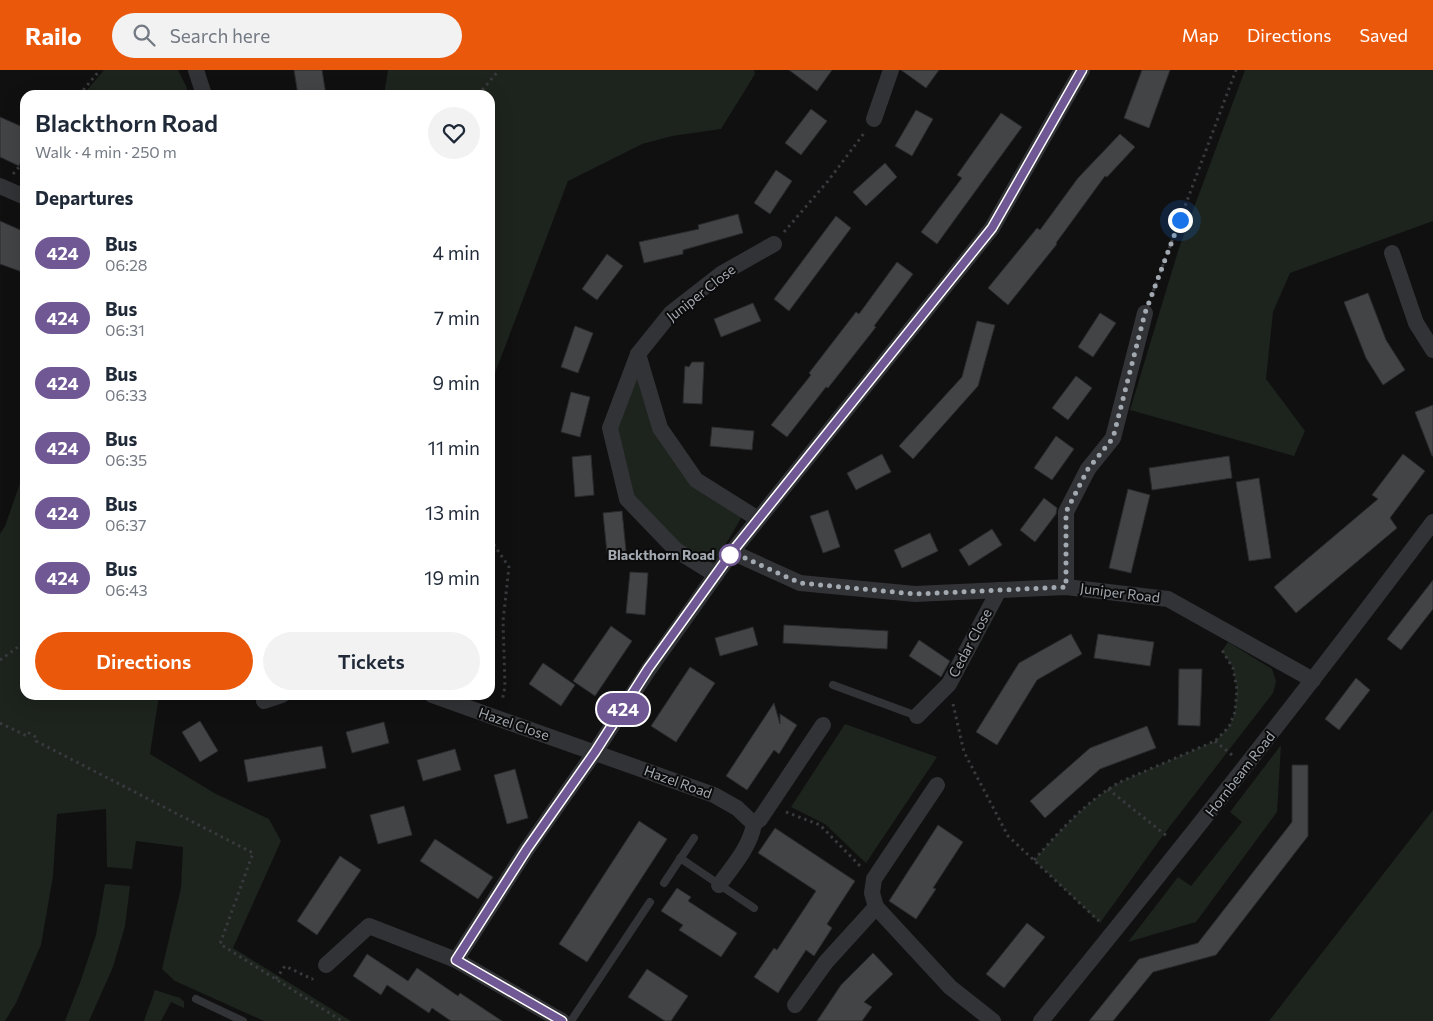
<!DOCTYPE html>
<html lang="en">
<head>
<meta charset="utf-8">
<style>
	body { margin:0; font-family:Commissioner,sans-serif; background:#f2f2f3; color:#1f2937; height:100vh; display:flex; flex-direction:column; font-size:19px; white-space:nowrap }
	* { box-sizing:border-box; margin:0 }
	p { font-size:16px; color:#747a83 }
	.icon { flex:none; width:28px; height:28px; fill:none; stroke:currentColor; stroke-width:2; stroke-linecap:round; stroke-linejoin:round }
	.map { position:relative; flex:1; overflow:hidden }
	.side { position:absolute; left:20px; top:20px; width:475px; height:610px; display:flex; flex-direction:column; background:#fff; border-radius:15px; box-shadow:0 5px 20px #0002 }
	.side>* { flex:none }
	.badge { padding:0 10px; border-radius:16px; font-size:18px; line-height:32px }
	.you { position:absolute; width:25px; height:25px; margin:-12px; border:4px solid #fff; border-radius:50%; background:#1a73e8; box-shadow:0 0 0 8px #1a73e833 }
	.map>.badge { position:absolute; translate:-50% -50%; box-shadow:0 0 0 2px #fff }
	h2 { padding:0 15px; font-size:19px; line-height:45px }
	.round { display:grid; place-items:center; flex:none; width:52px; height:52px; border-radius:26px; background:#f2f2f3 }
	.head { display:flex; align-items:center; justify-content:space-between; height:85px; padding:0 15px }
	h1 { font-size:24px; font-weight:600; line-height:38px }
	.primary-button { display:flex; gap:10px; margin-top:auto; padding:10px 15px }
	.primary-button a { flex:1; height:58px; border-radius:30px; background:#ea580c; color:#fff; font-size:20px; font-weight:600; line-height:58px; text-align:center }
	.primary-button a+a { background:#f2f2f3; color:#1f2937 }
	ul { padding:0; list-style:none }
	li { display:flex; align-items:center; gap:15px; height:65px; padding:0 15px }
	li div { flex:1 }
	li b { display:block; font-size:19px }
	li em { font-style:normal }
	li .badge { min-width:55px; font-weight:700; text-align:center }
	header { display:flex; align-items:center; gap:30px; box-sizing:border-box; height:70px; padding:0 25px; background:#ea580c; color:#fff }
	header strong { font-size:24px }
	nav { display:flex; gap:28px; margin-inline-start:auto; font-size:18px }
	.search { width:350px; height:45px; background:#f2f2f3; display:flex; align-items:center; gap:12px; box-sizing:border-box; padding:0 18px; border-radius:28px; color:#747a83; font-size:19px }
	.map>svg:first-child { display:block }
</style>
</head>
<body>
<header>
<strong>Railo</strong>
<div class="search"><svg class="icon" aria-label="search" viewBox="0 0 24 24"><circle cx="10" cy="10" r="6"/><path d="M15 15l6 6"/></svg>Search here</div>
<nav><a>Map</a><a>Directions</a><a>Saved</a></nav>
</header>
<div class="map">
<svg width="1433" height="951" viewBox="0 0 1433 951">
	<rect width="100%" height="100%" fill="#101011"/>
	<g fill="#1d231d">
		<path d="M 104,0 L 178,0 L 187,18 L 187,25 L 83,25 Z"/>
		<path d="M 388,0 L 754,0 L 755,4 L 721,59 L 672,66 L 642,74 L 568,111 L 490,316 L 490,25 L 384,25 Z"/>
		<path d="M 1245,0 L 1433,0 L 1433,151 L 1290,203 L 1273,242 L 1266,309 L 1305,361 L 1294,386 L 1130,340 L 1179,178 Z"/>
		<path d="M 638,296 L 673,387 L 744,443 L 713,496 L 680,478 L 632,427 L 616,359 Z"/>
		<path d="M 25,399 L 25,625 L 159,625 L 150,684 L 216,724 L 269,749 L 281,771 L 233,878 L 351,951 L 264,951 L 175,911 L 162,899 L 181,818 L 183,777 L 136,771 L 132,799 L 107,797 L 106,739 L 57,744 L 53,806 L 41,875 L 16,933 L 5,951 L 0,951 L 0,464 L 5,456 Z"/>
		<path d="M 1228,572 L 1272,599 L 1276,611 L 1273,623 L 1164,764 L 1100,853 L 1034,790 C 1060,761 1085,732 1120,712 L 1215,671 L 1229,657 L 1235,642 L 1237,619 L 1233,598 L 1222,581 Z"/>
		<path d="M 845,654 L 937,687 L 866,793 L 825,754 L 791,737 Z"/>
		<path d="M 1281,675 L 1277,742 L 1196,852 L 1128,872 L 1178,807 L 1191,816 L 1242,752 L 1230,742 Z"/>
		<path d="M 1433,740 L 1433,951 L 1269,951 Z"/>
		<path d="M 105,814 L 130,816 L 125,856 L 113,897 L 89,951 L 65,951 L 81,910 L 96,865 Z"/>
		<path d="M 155,920 L 180,928 L 184,932 L 184,938 L 171,932 L 161,951 L 144,951 Z"/>
	</g>
	<g fill="#424446" stroke="#2a2b2d">
		<path d="M 294,0 L 322,0 L 326,25 L 298,25 Z"/>
		<path d="M 789,0 L 832,0 L 817,21 Z"/>
		<path d="M 901,0 L 939,0 L 926,18 Z"/>
		<path d="M 1142,0 L 1170,0 L 1149,58 L 1124,48 Z"/>
		<path d="M 811,39 L 827,51 L 801,85 L 785,73 Z"/>
		<path d="M 916,40 L 933,49 L 912,86 L 895,76 Z"/>
		<path d="M 1001,43 L 1022,57 L 937,174 L 921,162 L 962,108 L 957,105 Z"/>
		<path d="M 0,47 L 25,58 L 25,82 L 19,96 L 0,87 Z"/>
		<path d="M 1120,64 L 1135,77 L 1107,107 L 1105,106 L 1056,173 L 1057,174 L 1008,235 L 988,218 L 1037,158 L 1040,160 L 1078,108 Z"/>
		<path d="M 885,93 L 897,107 L 866,136 L 853,122 Z"/>
		<path d="M 776,100 L 792,111 L 770,144 L 754,133 Z"/>
		<path d="M 738,144 L 743,163 L 683,180 L 683,184 L 644,193 L 639,172 L 699,159 L 698,155 Z"/>
		<path d="M 836,146 L 851,158 L 789,241 L 774,229 Z"/>
		<path d="M 0,151 L 25,162 L 25,203 L 0,194 Z"/>
		<path d="M 607,184 L 623,196 L 597,230 L 582,219 Z"/>
		<path d="M 897,192 L 913,204 L 874,256 L 876,257 L 828,318 L 826,317 L 787,367 L 771,355 L 811,305 L 809,303 L 856,242 L 859,244 Z"/>
		<path d="M 1368,223 L 1386,270 L 1405,300 L 1383,315 L 1366,288 L 1344,232 Z"/>
		<path d="M 753,233 L 761,251 L 721,267 L 714,249 Z"/>
		<path d="M 1100,243 L 1116,253 L 1093,287 L 1078,277 Z"/>
		<path d="M 977,251 L 995,255 L 978,316 L 913,389 L 899,376 L 962,307 Z"/>
		<path d="M 575,256 L 593,263 L 578,303 L 561,297 Z"/>
		<path d="M 692,292 L 704,292 L 702,334 L 683,333 L 685,296 L 689,297 Z"/>
		<path d="M 1076,306 L 1092,318 L 1068,350 L 1052,338 Z"/>
		<path d="M 571,322 L 590,327 L 580,367 L 561,362 Z"/>
		<path d="M 1433,335 L 1433,386 L 1432,386 L 1415,342 Z"/>
		<path d="M 712,357 L 754,361 L 752,380 L 710,376 Z"/>
		<path d="M 1056,366 L 1074,379 L 1052,410 L 1034,398 Z"/>
		<path d="M 882,384 L 891,402 L 856,420 L 847,403 Z"/>
		<path d="M 1403,384 L 1425,401 L 1390,448 L 1397,458 L 1296,543 L 1274,517 L 1378,429 L 1372,425 Z"/>
		<path d="M 591,385 L 594,425 L 575,427 L 572,387 Z"/>
		<path d="M 1229,386 L 1232,408 L 1152,420 L 1149,398 Z"/>
		<path d="M 1259,408 L 1271,488 L 1249,491 L 1236,412 Z"/>
		<path d="M 1128,419 L 1150,425 L 1131,503 L 1109,498 Z"/>
		<path d="M 1044,428 L 1057,438 L 1056,444 L 1035,472 L 1020,460 Z"/>
		<path d="M 828,440 L 840,477 L 823,483 L 810,446 Z"/>
		<path d="M 622,441 L 626,481 L 607,483 L 603,443 Z"/>
		<path d="M 992,459 L 1002,475 L 969,496 L 959,480 Z"/>
		<path d="M 930,463 L 938,481 L 902,498 L 894,480 Z"/>
		<path d="M 630,502 L 648,503 L 645,545 L 626,543 Z"/>
		<path d="M 1433,510 L 1433,539 L 1401,580 L 1387,569 Z"/>
		<path d="M 784,555 L 888,561 L 887,579 L 783,573 Z"/>
		<path d="M 611,556 L 632,571 L 595,626 L 573,611 Z"/>
		<path d="M 753,557 L 758,575 L 720,586 L 715,568 Z"/>
		<path d="M 1071,564 L 1082,584 L 1037,610 L 997,675 L 976,662 L 1019,593 Z"/>
		<path d="M 1098,564 L 1154,572 L 1150,596 L 1094,588 Z"/>
		<path d="M 919,570 L 950,591 L 941,607 L 909,586 Z"/>
		<path d="M 543,593 L 575,615 L 561,636 L 529,614 Z"/>
		<path d="M 690,597 L 715,613 L 676,672 L 651,656 Z"/>
		<path d="M 1179,599 L 1202,599 L 1200,656 L 1178,655 Z"/>
		<path d="M 1356,608 L 1370,620 L 1339,660 L 1325,649 Z"/>
		<path d="M 774,633 L 780,654 L 780,644 L 797,655 L 779,684 L 774,680 L 747,720 L 726,706 Z"/>
		<path d="M 200,651 L 218,681 L 200,692 L 182,662 Z"/>
		<path d="M 384,652 L 389,673 L 352,683 L 346,662 Z"/>
		<path d="M 1147,656 L 1156,678 L 1100,699 L 1045,748 L 1030,731 L 1090,678 Z"/>
		<path d="M 322,676 L 326,698 L 248,712 L 244,690 Z"/>
		<path d="M 455,679 L 461,700 L 423,711 L 417,690 Z"/>
		<path d="M 1292,695 L 1308,695 L 1308,766 L 1216,885 L 1153,902 L 1113,951 L 1089,951 L 1139,889 L 1198,873 L 1292,752 Z"/>
		<path d="M 515,699 L 528,748 L 507,754 L 494,705 Z"/>
		<path d="M 404,736 L 412,765 L 378,774 L 370,745 Z"/>
		<path d="M 639,751 L 667,769 L 587,892 L 559,874 Z"/>
		<path d="M 938,755 L 963,772 L 933,818 L 936,819 L 916,849 L 889,831 Z"/>
		<path d="M 775,758 L 855,811 L 827,854 L 832,858 L 814,886 L 806,880 L 778,923 L 754,907 L 774,878 L 777,880 L 816,821 L 758,783 Z"/>
		<path d="M 435,769 L 493,807 L 478,829 L 420,791 Z"/>
		<path d="M 340,786 L 361,800 L 317,865 L 297,851 Z"/>
		<path d="M 677,818 L 691,827 L 688,831 L 737,863 L 721,887 L 679,860 L 683,855 L 661,841 Z"/>
		<path d="M 1027,853 L 1045,867 L 1004,918 L 986,904 Z"/>
		<path d="M 873,883 L 893,904 L 864,932 L 872,937 L 862,951 L 817,951 L 841,915 Z"/>
		<path d="M 367,884 L 408,911 L 417,898 L 458,926 L 460,923 L 502,951 L 451,951 L 432,938 L 429,943 L 387,915 L 381,925 L 353,906 Z"/>
		<path d="M 647,899 L 688,926 L 671,951 L 665,951 L 628,927 Z"/>
	</g>
	<g fill="none" stroke-linecap="round" stroke-linejoin="round">
		<g stroke="#383a3d" stroke-width="3" stroke-dasharray="2.5 4" stroke-linecap="butt">
			<path d="M 79,25 L 100,0"/>
			<path d="M 478,25 L 499,0"/>
			<path d="M 13,104 L 25,90"/>
			<path d="M 784,162 L 828,111 L 865,62"/>
			<path d="M 1151,227 L 1236,0"/>
			<path d="M 490,469 L 509,497 L 503,551 L 505,617 L 502,631"/>
			<path d="M 0,590 L 25,572"/>
			<path d="M 953,634 L 964,682 L 1008,766 L 1099,851"/>
			<path d="M 0,653 L 27,666 L 29,663 L 36,667 L 36,671 L 253,783 L 220,874 L 342,951"/>
			<path d="M 1215,671 L 1232,685"/>
			<path d="M 1108,719 L 1168,767"/>
			<path d="M 786,742 L 820,755 L 862,798"/>
			<path d="M 1034,790 C 1060,761 1085,732 1120,712 L 1215,671 L 1229,657 L 1235,642 L 1237,619 L 1233,598 L 1222,580"/>
			<path d="M 276,909 L 285,896 L 312,909 L 313,908"/>
		</g>
		<g stroke="#323336" stroke-width="8">
			<path d="M 833,615 L 917,646"/>
			<path d="M 680,788 L 754,838"/>
			<path d="M 664,813 L 694,768"/>
			<path d="M 196,929 L 243,951"/>
			<path d="M 571,951 L 650,832"/>
		</g>
		<g stroke="#323336" stroke-width="16">
			<path d="M 196,0 L 204,25"/>
			<path d="M 874,49 L 891,0"/>
			<path d="M 0,116 L 25,127"/>
			<path d="M 1392,183 L 1416,253 L 1433,280"/>
			<path d="M 638,284 L 660,358 L 696,410 L 758,449"/>
			<path d="M 732,482 L 800,513 L 915,524 L 1066,517 L 1168,529 L 1313,610"/>
			<path d="M 716,505 L 676,480 L 627,429 L 610,358 L 638,284 L 671,243 L 721,204 L 774,174"/>
			<path d="M 1066,517 L 1066,442 L 1088,399 L 1113,368 L 1145,243"/>
			<path d="M 432,625 L 714,725 L 737,738 L 754,754 L 760,749 L 823,655"/>
			<path d="M 264,631 L 282,625"/>
			<path d="M 917,646 L 949,614 L 999,520"/>
			<path d="M 937,715 L 874,809 L 872,823 L 876,837 L 950,917 L 993,951"/>
			<path d="M 719,815 C 733,796 750,777 754,754"/>
			<path d="M 456,890 L 527,779 L 595,682 L 649,599 L 732,482 L 992,158 L 1082,0"/>
			<path d="M 326,895 L 369,856 L 456,890 L 562,951"/>
			<path d="M 795,935 L 826,892 L 876,837"/>
			<path d="M 1041,951 C 1175,787 1306,621 1433,452"/>
		</g>
	</g>
	<g fill="none" stroke-linecap="round" stroke-linejoin="round">
		<g stroke="#fff" stroke-width="11">
			<path id="line" d="M 562,951 L 456,890 L 527,779 L 595,682 L 648,599 L 732,482 L 992,158 L 1082,0"/>
		</g>
		<use href="#line" stroke="#705894" stroke-width="8"/>
		<path stroke="#a3a9b0" stroke-width="5" stroke-dasharray="0 9" d="M 730,485 L 732,482 L 800,513 L 915,524 L 1066,517 L 1066,442 L 1088,399 L 1113,368 L 1145,243 L 1180,150"/>
	</g>
	<circle fill="#fff" stroke="#705894" stroke-width="2.5" cx="730" cy="485" r="10"/>
	<g text-anchor="middle" stroke-width="4" stroke-linejoin="round" paint-order="stroke">
		<g font-size="14" fill="#a3a9b0" stroke="#0b0b0c">
			<text transform="translate(701 223) rotate(-38)" y="5">Juniper Close</text>
			<text transform="translate(1120 523) rotate(7)" y="5">Juniper Road</text>
			<text transform="translate(970 573) rotate(-62)" y="5">Cedar Close</text>
			<text transform="translate(514 654) rotate(19)" y="5">Hazel Close</text>
			<text transform="translate(1240 704) rotate(-52)" y="5">Hornbeam Road</text>
			<text transform="translate(678 712) rotate(20)" y="5">Hazel Road</text>
		</g>
		<g font-size="14" font-weight="bold" fill="#a3a9b0" stroke="#0b0b0c" text-anchor="end">
			<text x="715" y="490">Blackthorn Road</text>
		</g>
	</g>
</svg>
<div class="you" style="left:1180px;top:150px"></div>
<b class="badge" style="left:623px;top:639px;background:#705894;color:#fff">424</b>
<section class="side">
<div class="head"><div><h1>Blackthorn Road</h1><p>Walk · 4 min · 250 m</p></div><a class="round"><svg class="icon" aria-label="heart" viewBox="0 0 24 24"><path d="M12 20l-8-8c-3-5 5-10 8-4 3-6 11-1 8 4z"/></svg></a></div>
<h2>Departures</h2>
<ul>
<li><span class="badge" style="background:#705894;color:#fff">424</span><div><b>Bus</b><p>06:28</p></div><em>4 min</em></li>
<li><span class="badge" style="background:#705894;color:#fff">424</span><div><b>Bus</b><p>06:31</p></div><em>7 min</em></li>
<li><span class="badge" style="background:#705894;color:#fff">424</span><div><b>Bus</b><p>06:33</p></div><em>9 min</em></li>
<li><span class="badge" style="background:#705894;color:#fff">424</span><div><b>Bus</b><p>06:35</p></div><em>11 min</em></li>
<li><span class="badge" style="background:#705894;color:#fff">424</span><div><b>Bus</b><p>06:37</p></div><em>13 min</em></li>
<li><span class="badge" style="background:#705894;color:#fff">424</span><div><b>Bus</b><p>06:43</p></div><em>19 min</em></li>
</ul>
<div class="primary-button"><a>Directions</a><a>Tickets</a></div>
</section>
</div>
</body>
</html>
